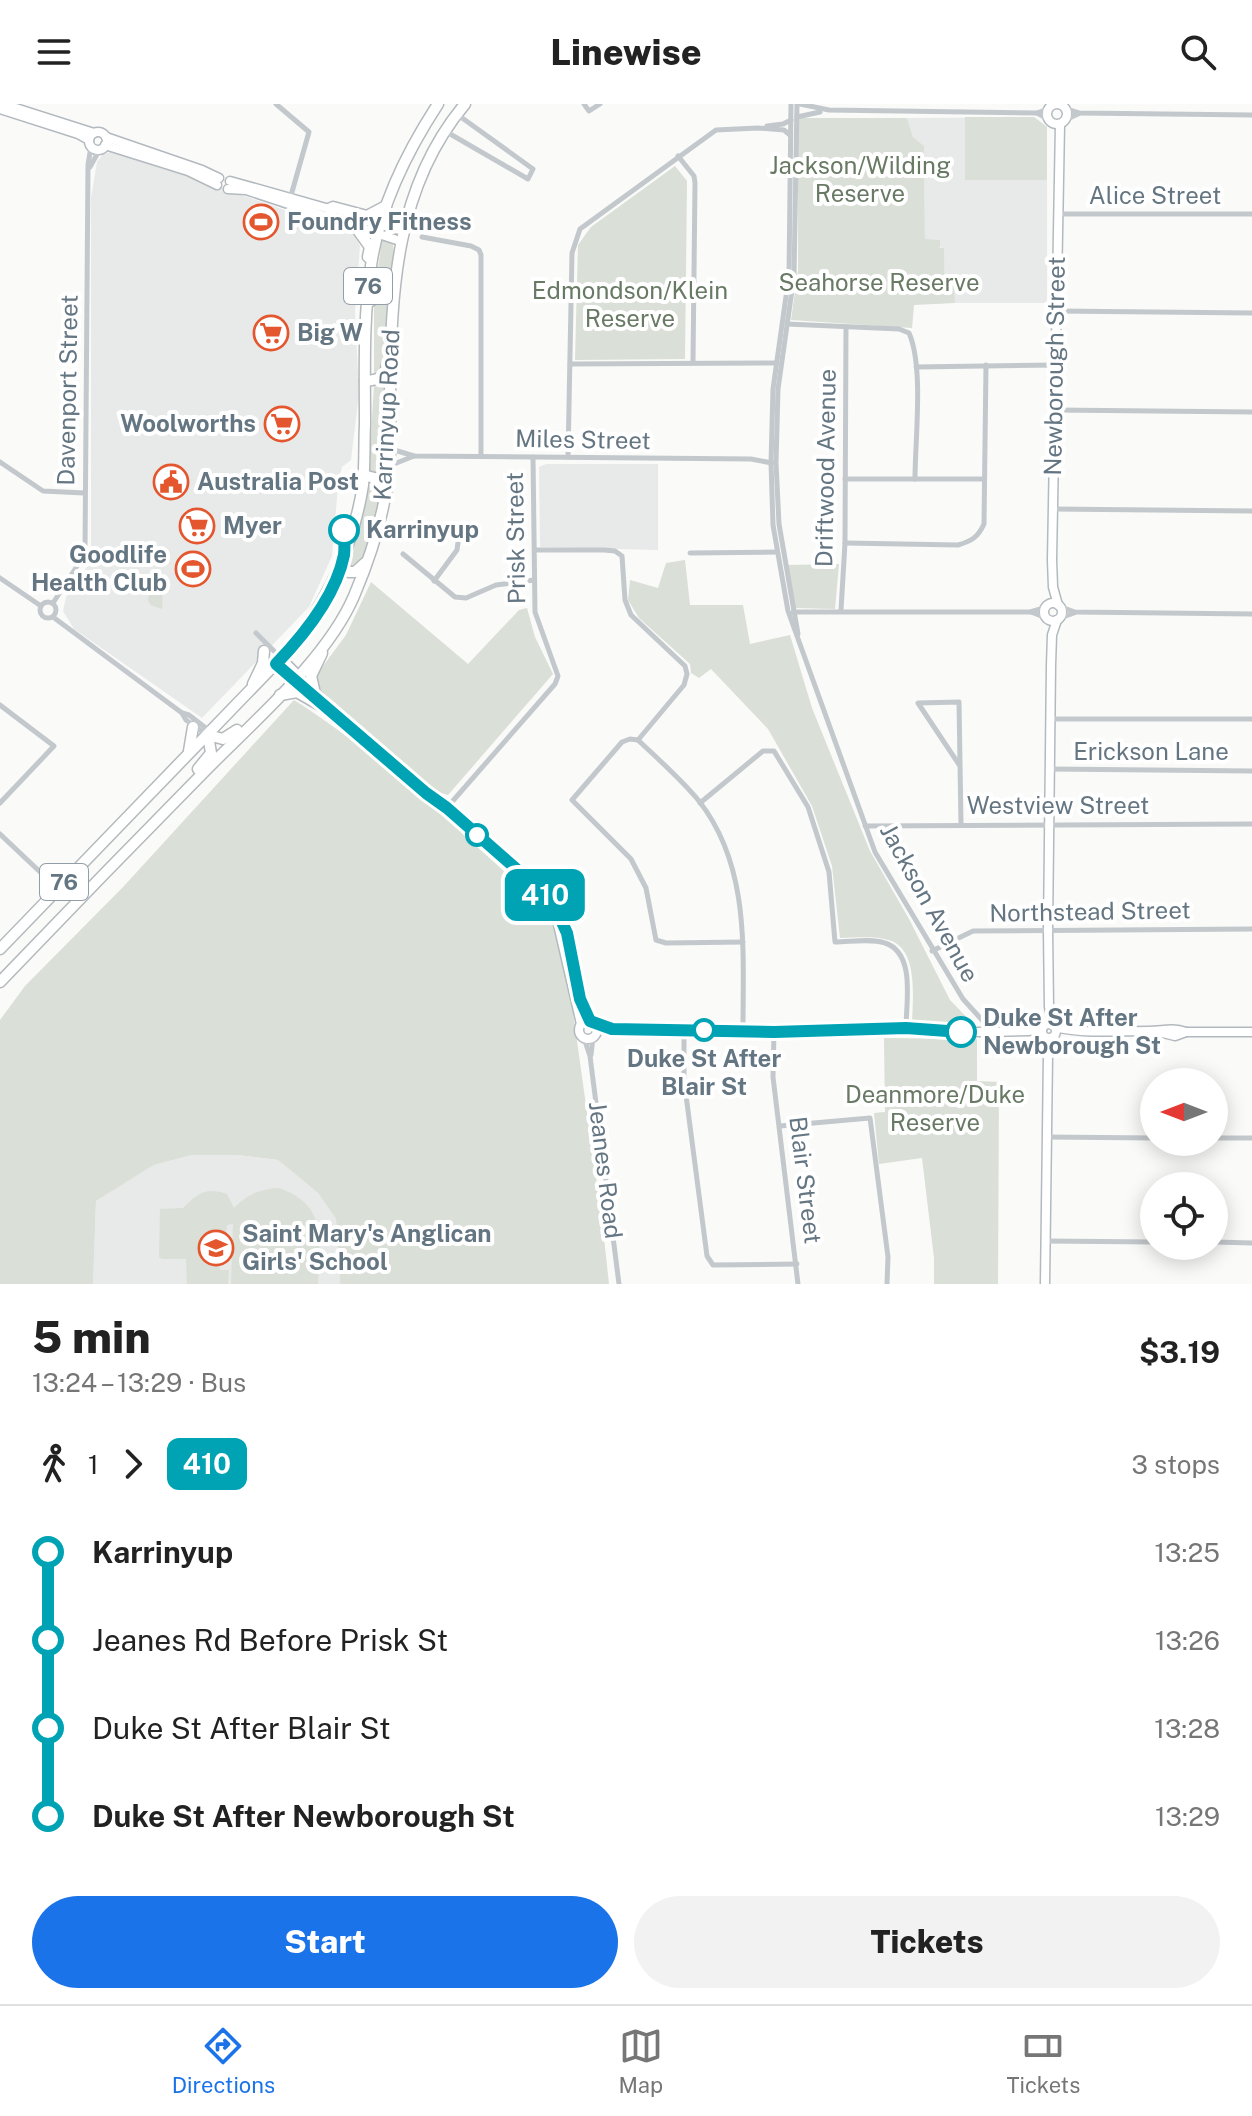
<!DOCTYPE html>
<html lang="en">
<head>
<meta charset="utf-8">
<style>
	body { margin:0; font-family:"Public Sans",sans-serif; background:#f2f2f2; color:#222; height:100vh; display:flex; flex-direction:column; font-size:30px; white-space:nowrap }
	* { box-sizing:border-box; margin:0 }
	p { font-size:26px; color:#767676 }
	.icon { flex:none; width:44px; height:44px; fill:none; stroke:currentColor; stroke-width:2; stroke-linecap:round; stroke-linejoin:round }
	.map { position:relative; height:1180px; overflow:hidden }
	.panel { display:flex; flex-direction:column; background:#fff; flex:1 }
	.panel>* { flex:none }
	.badge { padding:0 16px; border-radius:12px; font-size:28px; line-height:52px }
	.needle { width:52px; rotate:270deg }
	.controls { position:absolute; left:1140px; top:964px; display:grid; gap:16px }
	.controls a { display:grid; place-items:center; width:88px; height:88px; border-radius:50%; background:#fff; box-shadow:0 4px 20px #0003; font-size:40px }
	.map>.badge { position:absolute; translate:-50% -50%; box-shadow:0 0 0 4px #fff }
	.legs { display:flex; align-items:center; gap:12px; height:88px; padding:0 32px; font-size:26px }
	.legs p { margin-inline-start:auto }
	.overview { display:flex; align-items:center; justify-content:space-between; height:136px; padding:0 32px }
	h1 { font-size:44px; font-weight:800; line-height:60px }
	.button { display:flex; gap:16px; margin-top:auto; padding:16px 32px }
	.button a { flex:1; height:92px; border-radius:48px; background:#1a73e8; color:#fff; font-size:32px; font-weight:800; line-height:92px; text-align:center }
	.button a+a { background:#f2f2f2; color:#222 }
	ul { padding:0 32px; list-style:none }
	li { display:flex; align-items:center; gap:28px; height:88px; font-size:30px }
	li i { display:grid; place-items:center; width:12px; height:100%; margin:0 10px; background:currentColor }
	li i::after { content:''; width:20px; height:20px; margin:-10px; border:6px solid; border-radius:50%; background:#fff }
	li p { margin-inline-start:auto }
	li:first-child i { background:linear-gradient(#0000 50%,currentColor 0) }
	li:last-child i { background:linear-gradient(currentColor 50%,#0000 0) }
	header { display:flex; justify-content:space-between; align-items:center; height:104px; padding:0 32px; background:#fff; font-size:36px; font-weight:800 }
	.tabs { display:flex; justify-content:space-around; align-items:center; height:112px; border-top:2px solid #e0e0e0; background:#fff; font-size:22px; color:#767676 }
	.tabs a { display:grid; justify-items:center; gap:4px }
	.tabs .selected { color:#1a73e8 }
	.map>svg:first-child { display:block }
</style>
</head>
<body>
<header><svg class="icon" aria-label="menu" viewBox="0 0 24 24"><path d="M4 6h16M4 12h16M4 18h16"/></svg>Linewise<svg class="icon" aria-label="search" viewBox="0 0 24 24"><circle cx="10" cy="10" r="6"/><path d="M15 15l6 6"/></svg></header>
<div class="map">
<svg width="1252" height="1180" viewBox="0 0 1252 1180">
	<rect width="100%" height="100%" fill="#fafaf8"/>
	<g fill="#e8e9e9">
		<path d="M 1034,13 L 1047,23 L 1047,199 L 955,199 L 954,179 L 945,178 L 944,145 L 925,136 L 924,42 L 913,33 L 907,14 Z"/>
		<path d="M 115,47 L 354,130 L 360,142 L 355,207 L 359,290 L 351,356 L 342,363 L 338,382 L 332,452 L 309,503 L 202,614 L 74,525 L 63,507 L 66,493 L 91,457 L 91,94 L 97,58 L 103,50 Z"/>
		<path d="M 546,360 L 658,360 L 658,446 L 540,443 L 539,363 Z"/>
		<path d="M 192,1051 L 238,1051 L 278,1056 L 318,1089 L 336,1115 L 340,1180 L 93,1180 L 96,1097 L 154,1061 Z"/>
	</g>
	<g fill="#dadfd7">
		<path d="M 965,13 L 1034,13 L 1047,23 L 1047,76 L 965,76 Z"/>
		<path d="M 798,14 L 907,14 L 913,33 L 924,42 L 925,135 L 940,136 L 940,144 L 944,144 L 945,178 L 954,178 L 955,199 L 914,201 L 912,224 L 791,216 L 798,166 Z"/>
		<path d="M 675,62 L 687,77 L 685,255 L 575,256 L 578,141 L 591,123 Z"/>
		<path d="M 382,136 L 393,140 L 394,151 L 384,268 L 374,272 L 374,193 Z"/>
		<path d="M 388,274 L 385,371 L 369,367 L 374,280 Z"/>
		<path d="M 374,377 L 380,378 L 383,390 L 364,456 L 355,464 L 349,463 L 347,458 L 357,434 L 369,382 Z"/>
		<path d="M 685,456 L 690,501 L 743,501 L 750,540 L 790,531 L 812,604 L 870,747 L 909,815 L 950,896 L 976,923 L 912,923 C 912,897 921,840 884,835 C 870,832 855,834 840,834 L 832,762 L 812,702 L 768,625 L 711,565 L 699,574 L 691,569 L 690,560 L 639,514 L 628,496 L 630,476 L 658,484 L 666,459 Z"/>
		<path d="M 839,460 L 835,505 L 795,504 L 786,461 Z"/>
		<path d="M 371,478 L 468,560 L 519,506 L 527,504 L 535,533 L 553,570 L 448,691 L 438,688 L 311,578 L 346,531 Z"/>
		<path d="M 150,480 L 163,485 L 162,505 L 151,501 L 148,497 Z"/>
		<path d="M 294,596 C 381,651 456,725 533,793 L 548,810 L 557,833 L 572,901 L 602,1116 L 609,1180 L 340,1180 L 336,1115 L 318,1089 L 278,1056 L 238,1051 L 192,1051 L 154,1061 L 96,1097 L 93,1180 L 0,1180 L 0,916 L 25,882 L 124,782 Z"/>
		<path d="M 884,934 L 977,935 L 977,977 L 999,978 L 998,1180 L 934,1180 L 934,1154 L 922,1054 L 879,1060 L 874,1009 L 885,1008 Z"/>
		<path d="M 279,1084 C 329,1102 319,1136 318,1180 L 231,1180 L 233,1120 L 227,1121 L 225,1152 L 220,1153 L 220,1166 L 229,1166 L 228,1180 L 187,1180 L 186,1155 L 162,1155 L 159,1153 L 160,1105 L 183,1104 C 199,1089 205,1083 227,1090 L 234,1104 C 248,1090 260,1085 279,1084 Z"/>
	</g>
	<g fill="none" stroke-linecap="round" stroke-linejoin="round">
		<g stroke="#b3babf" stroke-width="11">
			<g id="secondary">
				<path d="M 3,0 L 94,29"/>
				<circle cx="1057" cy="10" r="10"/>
				<path d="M 0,5 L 78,30 L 89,36"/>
				<circle cx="98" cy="37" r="9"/>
				<path d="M 106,33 L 202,66 L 219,74"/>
				<path d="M 105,41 L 188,67 L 217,81"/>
				<path d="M 230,77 L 333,106"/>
				<path d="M 228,85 L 246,86 L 400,137"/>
				<path d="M 357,114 L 403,127"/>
				<circle cx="1053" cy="508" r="9"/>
				<path d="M 1058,501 L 1053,483 L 1052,456 L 1060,20"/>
				<path d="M 281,554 L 342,615 L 548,794 C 580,834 567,880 590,917"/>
				<path d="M 276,560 L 314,594"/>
				<path d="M 557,816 L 581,920"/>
				<circle cx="588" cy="926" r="9"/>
				<circle cx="1049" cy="927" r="7"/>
				<path d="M 595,921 L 612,925 L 737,926 L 744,928 L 877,927 L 906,924 L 930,928 L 992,928 L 1028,927 L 1042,924"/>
				<path d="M 1053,921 L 1049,903 L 1048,826 L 1051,561 L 1052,531 L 1057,516"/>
				<path d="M 1055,923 C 1085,930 1118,927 1149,927 C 1163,927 1171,923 1186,928"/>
				<path d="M 1155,927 L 1175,932 L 1186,928 L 1252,928"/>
				<path d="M 1045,1180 L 1048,951 L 1046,934"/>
			</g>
		</g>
		<g stroke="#b4b9bd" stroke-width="13">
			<g id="highway">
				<path d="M 329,105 L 333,103 L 367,112 L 386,102"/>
				<path d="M 355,122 L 370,143 L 368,153"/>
				<path d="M 371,197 L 371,187 C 380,182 386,187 392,194"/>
				<path d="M 365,277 C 378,276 386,274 387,260"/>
				<path d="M 363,371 L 378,375 L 387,386"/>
				<path d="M 344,453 L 345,465 L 349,468 L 355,468 L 365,459"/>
				<path d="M 253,580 L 263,559 L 264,547"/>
				<path d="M 314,585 L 311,572 L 322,549"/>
				<path d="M 280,591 L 297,588 L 325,604"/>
				<path d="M 208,631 L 223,635 L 237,626"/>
				<path d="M 189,647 L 193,623"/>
				<path d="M 198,665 L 211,649 L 208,631"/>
				<path d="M 0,845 L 285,550 C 326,501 353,445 363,381 C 365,361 364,340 365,320 C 365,268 363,214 371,162 C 379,104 406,49 438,0"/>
				<path d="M 0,878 C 68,807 137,736 206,666 C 254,617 327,555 354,492 C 368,459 380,423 386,388 C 392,356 390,323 390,291 C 391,188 395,83 465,0"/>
			</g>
		</g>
		<g stroke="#c3c8cc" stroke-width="5">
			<path d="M 276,0 L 309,28 L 290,95"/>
			<path d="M 584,0 L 589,7 L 600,0"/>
			<path d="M 791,0 L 789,171 L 773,285 L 771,359 L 773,421 L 788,507 L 875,748 L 963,895 L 992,927"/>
			<path d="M 797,0 L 794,172 L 778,285 L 776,359 L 779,420 L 798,530"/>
			<path d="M 800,0 L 829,6 L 1037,9 L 1048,5"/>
			<path d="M 1066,5 L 1079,9 L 1252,11"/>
			<path d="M 1037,9 L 1048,15"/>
			<path d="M 797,13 L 820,8"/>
			<path d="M 1065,16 L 1078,10"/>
			<path d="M 767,22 L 783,20 L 791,16"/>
			<path d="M 445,27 L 528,75 L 533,65 L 458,11"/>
			<path d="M 678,52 L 694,72 L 695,79 L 693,258"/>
			<path d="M 90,63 L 100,45"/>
			<path d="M 1059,110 L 1252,110"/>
			<path d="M 422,133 L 471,142 L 479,146 L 481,151 L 481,352"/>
			<path d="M 1057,207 L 1252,209"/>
			<path d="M 787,220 L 899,225 L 909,229 C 924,263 915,335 915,375"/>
			<path d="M 570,260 L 777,259"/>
			<path d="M 916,263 L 1055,261"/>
			<path d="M 1055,306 L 1252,308"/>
			<path d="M 391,345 L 414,352 L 751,355 L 772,359"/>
			<path d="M 568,353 L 572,149 L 580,125 L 716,26 L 758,24 L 784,26 L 790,31"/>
			<path d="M 0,358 L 43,387 L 84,389"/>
			<path d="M 389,362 L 414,352"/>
			<path d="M 845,375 L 984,375"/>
			<path d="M 1053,405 L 1252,407"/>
			<path d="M 845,439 L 958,441 C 972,437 978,433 984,420 L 986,261"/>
			<path d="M 535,446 L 604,446 L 615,447 L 622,452 L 625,496 L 631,511 L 685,562 L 687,570 L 684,581 L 638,636"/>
			<path d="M 690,449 L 777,448"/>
			<path d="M 403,450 L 455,493 L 466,494 L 496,481 L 534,476"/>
			<path d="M 0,474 L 41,502"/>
			<path d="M 434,477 L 457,446 L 459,431"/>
			<circle cx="48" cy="506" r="8"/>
			<path d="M 53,499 L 81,456 L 85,446 L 88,61 L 91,42"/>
			<path d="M 1061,503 L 1075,508 L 1252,510"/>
			<path d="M 841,506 L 845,439 L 846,223"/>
			<path d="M 793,508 L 1030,508 L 1044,504"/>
			<path d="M 1031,508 L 1044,513"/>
			<path d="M 53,513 L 182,609 L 189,611 L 207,625 L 208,630"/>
			<path d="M 1060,514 L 1074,509"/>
			<path d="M 256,529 L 275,548"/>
			<path d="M 0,601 L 54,642 L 0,699"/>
			<path d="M 182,609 L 186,616 L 207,631"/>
			<path d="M 1051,615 L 1252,615"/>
			<path d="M 638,636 L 630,635 L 622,638 L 572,696 L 631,755 L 646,784 L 656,836 L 666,839 L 743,838"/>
			<path d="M 638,636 C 659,656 681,675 699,697 C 750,762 743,846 743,923"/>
			<path d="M 960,662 L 918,599 L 959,598 L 961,720"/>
			<path d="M 1050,665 L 1252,667"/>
			<path d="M 700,699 L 763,647 L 774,647 L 808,703 L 829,768 L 835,838 C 850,838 871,834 885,839 C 916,849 906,899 906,924"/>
			<path d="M 444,707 L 555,580 L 558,572 L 535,508 L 533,353"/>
			<path d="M 865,722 L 1252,720"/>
			<path d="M 0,730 L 57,784"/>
			<path d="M 932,847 L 973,827 L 1252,825"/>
			<path d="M 684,926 L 684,976 L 707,1152 L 713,1161 L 797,1160"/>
			<path d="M 774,928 L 773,973 L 798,1180"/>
			<path d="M 584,934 L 590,952 L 619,1180"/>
			<path d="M 591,951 L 593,933"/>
			<path d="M 780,1022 L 870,1014 L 888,1153 L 887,1180"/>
			<path d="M 1047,1033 L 1154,1034"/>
			<path d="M 1214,1034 L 1252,1034"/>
			<path d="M 1046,1137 L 1154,1138"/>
			<path d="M 1214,1138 L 1252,1139"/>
		</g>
		<use href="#secondary" stroke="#fff" stroke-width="8"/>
		<use href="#highway" stroke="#fff" stroke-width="10"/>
	</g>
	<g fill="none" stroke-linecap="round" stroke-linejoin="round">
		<g stroke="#fff" stroke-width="18">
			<path id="line-1" d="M 344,426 C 344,435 345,444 344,451 C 336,491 303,532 276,560 L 426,689 L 447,704 L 538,784 L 555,803 L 567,829 L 580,895 L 590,917 L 612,925 L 774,928 L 906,924 L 961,928"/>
		</g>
		<use href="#line-1" stroke="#00a3b4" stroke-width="12"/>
	</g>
	<defs>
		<g id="stadium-ring" transform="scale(1.8)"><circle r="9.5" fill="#fff" stroke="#e4572e" stroke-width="1.5"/><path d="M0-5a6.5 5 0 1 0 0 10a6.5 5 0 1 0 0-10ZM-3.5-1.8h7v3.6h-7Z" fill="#e4572e"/></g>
		<g id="supermarket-ring" transform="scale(1.8)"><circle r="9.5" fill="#fff" stroke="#e4572e" stroke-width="1.5"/><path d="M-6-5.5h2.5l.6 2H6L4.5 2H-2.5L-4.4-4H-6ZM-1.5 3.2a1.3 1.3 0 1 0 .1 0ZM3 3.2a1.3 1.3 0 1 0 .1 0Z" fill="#e4572e"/></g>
		<g id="civic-ring" transform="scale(1.8)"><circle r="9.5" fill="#fff" stroke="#e4572e" stroke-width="1.5"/><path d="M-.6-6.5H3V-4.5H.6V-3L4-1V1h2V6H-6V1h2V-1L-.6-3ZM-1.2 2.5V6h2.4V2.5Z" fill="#e4572e"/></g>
		<g id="school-ring" transform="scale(1.8)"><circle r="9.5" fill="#fff" stroke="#e4572e" stroke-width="1.5"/><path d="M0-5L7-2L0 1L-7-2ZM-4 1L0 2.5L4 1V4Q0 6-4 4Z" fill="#e4572e"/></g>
	</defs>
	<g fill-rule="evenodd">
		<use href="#stadium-ring" x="261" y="118"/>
		<use href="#supermarket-ring" x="271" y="229"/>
		<use href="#supermarket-ring" x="282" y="320"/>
		<use href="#civic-ring" x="171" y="378"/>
		<use href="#supermarket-ring" x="197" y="422"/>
		<use href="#stadium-ring" x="193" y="465"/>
		<use href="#school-ring" x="216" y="1144"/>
	</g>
	<g fill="#fff" stroke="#00a3b4" stroke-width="4">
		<circle cx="344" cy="426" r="14"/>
		<circle cx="477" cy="731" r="10"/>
		<circle cx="704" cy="926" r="10"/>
		<circle cx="961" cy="928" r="14"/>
	</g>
	<g text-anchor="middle" stroke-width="8" stroke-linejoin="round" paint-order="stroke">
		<g fill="#fff" stroke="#939fa8" stroke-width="2">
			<rect x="344" y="164" width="48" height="36" rx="6"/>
			<rect x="40" y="760" width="48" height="36" rx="6"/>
		</g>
		<g font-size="22" font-weight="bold" fill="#657683">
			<text x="368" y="190">76</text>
			<text x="64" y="786">76</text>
		</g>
		<g font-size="24" fill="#687a64" stroke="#fff">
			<text x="860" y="70">Jackson/Wilding<tspan x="860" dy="28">Reserve</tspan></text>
			<text x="879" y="187">Seahorse Reserve</text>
			<text x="630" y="195">Edmondson/Klein<tspan x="630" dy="28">Reserve</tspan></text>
			<text x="935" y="999">Deanmore/Duke<tspan x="935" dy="28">Reserve</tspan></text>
		</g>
		<g font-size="24" fill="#657683" stroke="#fff">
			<text x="1155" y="100">Alice Street</text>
			<text transform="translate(1055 262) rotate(-89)" y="8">Newborough Street</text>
			<text transform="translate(68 286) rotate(-89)" y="8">Davenport Street</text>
			<text transform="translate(387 311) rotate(-87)" y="8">Karrinyup Road</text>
			<text transform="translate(583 336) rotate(1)" y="8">Miles Street</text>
			<text transform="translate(826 364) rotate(-89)" y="8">Driftwood Avenue</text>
			<text transform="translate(516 434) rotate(-91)" y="8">Prisk Street</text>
			<text x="1151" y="656">Erickson Lane</text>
			<text x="1058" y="710">Westview Street</text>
			<text transform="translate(929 799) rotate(61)" y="8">Jackson Avenue</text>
			<text transform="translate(1090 808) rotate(-1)" y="8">Northstead Street</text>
			<text transform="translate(605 1066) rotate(83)" y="8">Jeanes Road</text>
			<text transform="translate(805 1076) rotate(83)" y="8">Blair Street</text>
		</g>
		<g font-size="24" font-weight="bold" fill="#657683" stroke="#fff" text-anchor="start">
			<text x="287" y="126">Foundry Fitness</text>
			<text x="297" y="237">Big W</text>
			<text x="256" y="328" text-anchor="end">Woolworths</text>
			<text x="197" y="386">Australia Post</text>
			<text x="223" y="430">Myer</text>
			<text x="167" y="459" text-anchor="end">Goodlife<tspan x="167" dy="28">Health Club</tspan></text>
			<text x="242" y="1138">Saint Mary's Anglican<tspan x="242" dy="28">Girls' School</tspan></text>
		</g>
		<g font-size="24" font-weight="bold" fill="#657683" stroke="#fff" text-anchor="start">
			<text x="366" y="434">Karrinyup</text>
			<text x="983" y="922">Duke St After<tspan x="983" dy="28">Newborough St</tspan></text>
			<text x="704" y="963" text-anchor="middle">Duke St After<tspan x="704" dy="28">Blair St</tspan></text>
		</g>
	</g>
</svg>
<div class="controls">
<a><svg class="needle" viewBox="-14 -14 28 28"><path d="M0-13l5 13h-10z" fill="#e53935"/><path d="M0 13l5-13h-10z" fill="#767676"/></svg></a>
<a><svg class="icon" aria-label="locate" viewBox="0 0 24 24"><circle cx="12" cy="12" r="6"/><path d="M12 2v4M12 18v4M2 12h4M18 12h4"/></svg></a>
</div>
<b class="badge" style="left:545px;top:791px;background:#00a3b4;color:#fff">410</b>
</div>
<section class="panel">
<div class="overview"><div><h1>5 min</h1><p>13:24 – 13:29 · Bus</p></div><b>$3.19</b></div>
<div class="legs"><svg class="icon" aria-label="walk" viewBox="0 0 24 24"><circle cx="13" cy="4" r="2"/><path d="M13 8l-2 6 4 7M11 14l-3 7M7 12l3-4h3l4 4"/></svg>1<svg class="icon" aria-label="forward" viewBox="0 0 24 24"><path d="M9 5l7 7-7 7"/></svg><b class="badge" style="background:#00a3b4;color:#fff">410</b><p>3 stops</p></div>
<ul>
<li><i style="color:#00a3b4"></i><b>Karrinyup</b><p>13:25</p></li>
<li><i style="color:#00a3b4"></i><span>Jeanes Rd Before Prisk St</span><p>13:26</p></li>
<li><i style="color:#00a3b4"></i><span>Duke St After Blair St</span><p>13:28</p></li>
<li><i style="color:#00a3b4"></i><b>Duke St After Newborough St</b><p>13:29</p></li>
</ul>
<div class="button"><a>Start</a><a>Tickets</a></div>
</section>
<nav class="tabs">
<a class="selected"><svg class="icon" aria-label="directions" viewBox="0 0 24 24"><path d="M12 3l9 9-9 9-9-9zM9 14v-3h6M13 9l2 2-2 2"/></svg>Directions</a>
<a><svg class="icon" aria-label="map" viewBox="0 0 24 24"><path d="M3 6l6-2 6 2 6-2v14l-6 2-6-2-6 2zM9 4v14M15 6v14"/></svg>Map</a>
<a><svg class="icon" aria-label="tickets" viewBox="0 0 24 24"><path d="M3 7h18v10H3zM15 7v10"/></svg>Tickets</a>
</nav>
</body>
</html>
